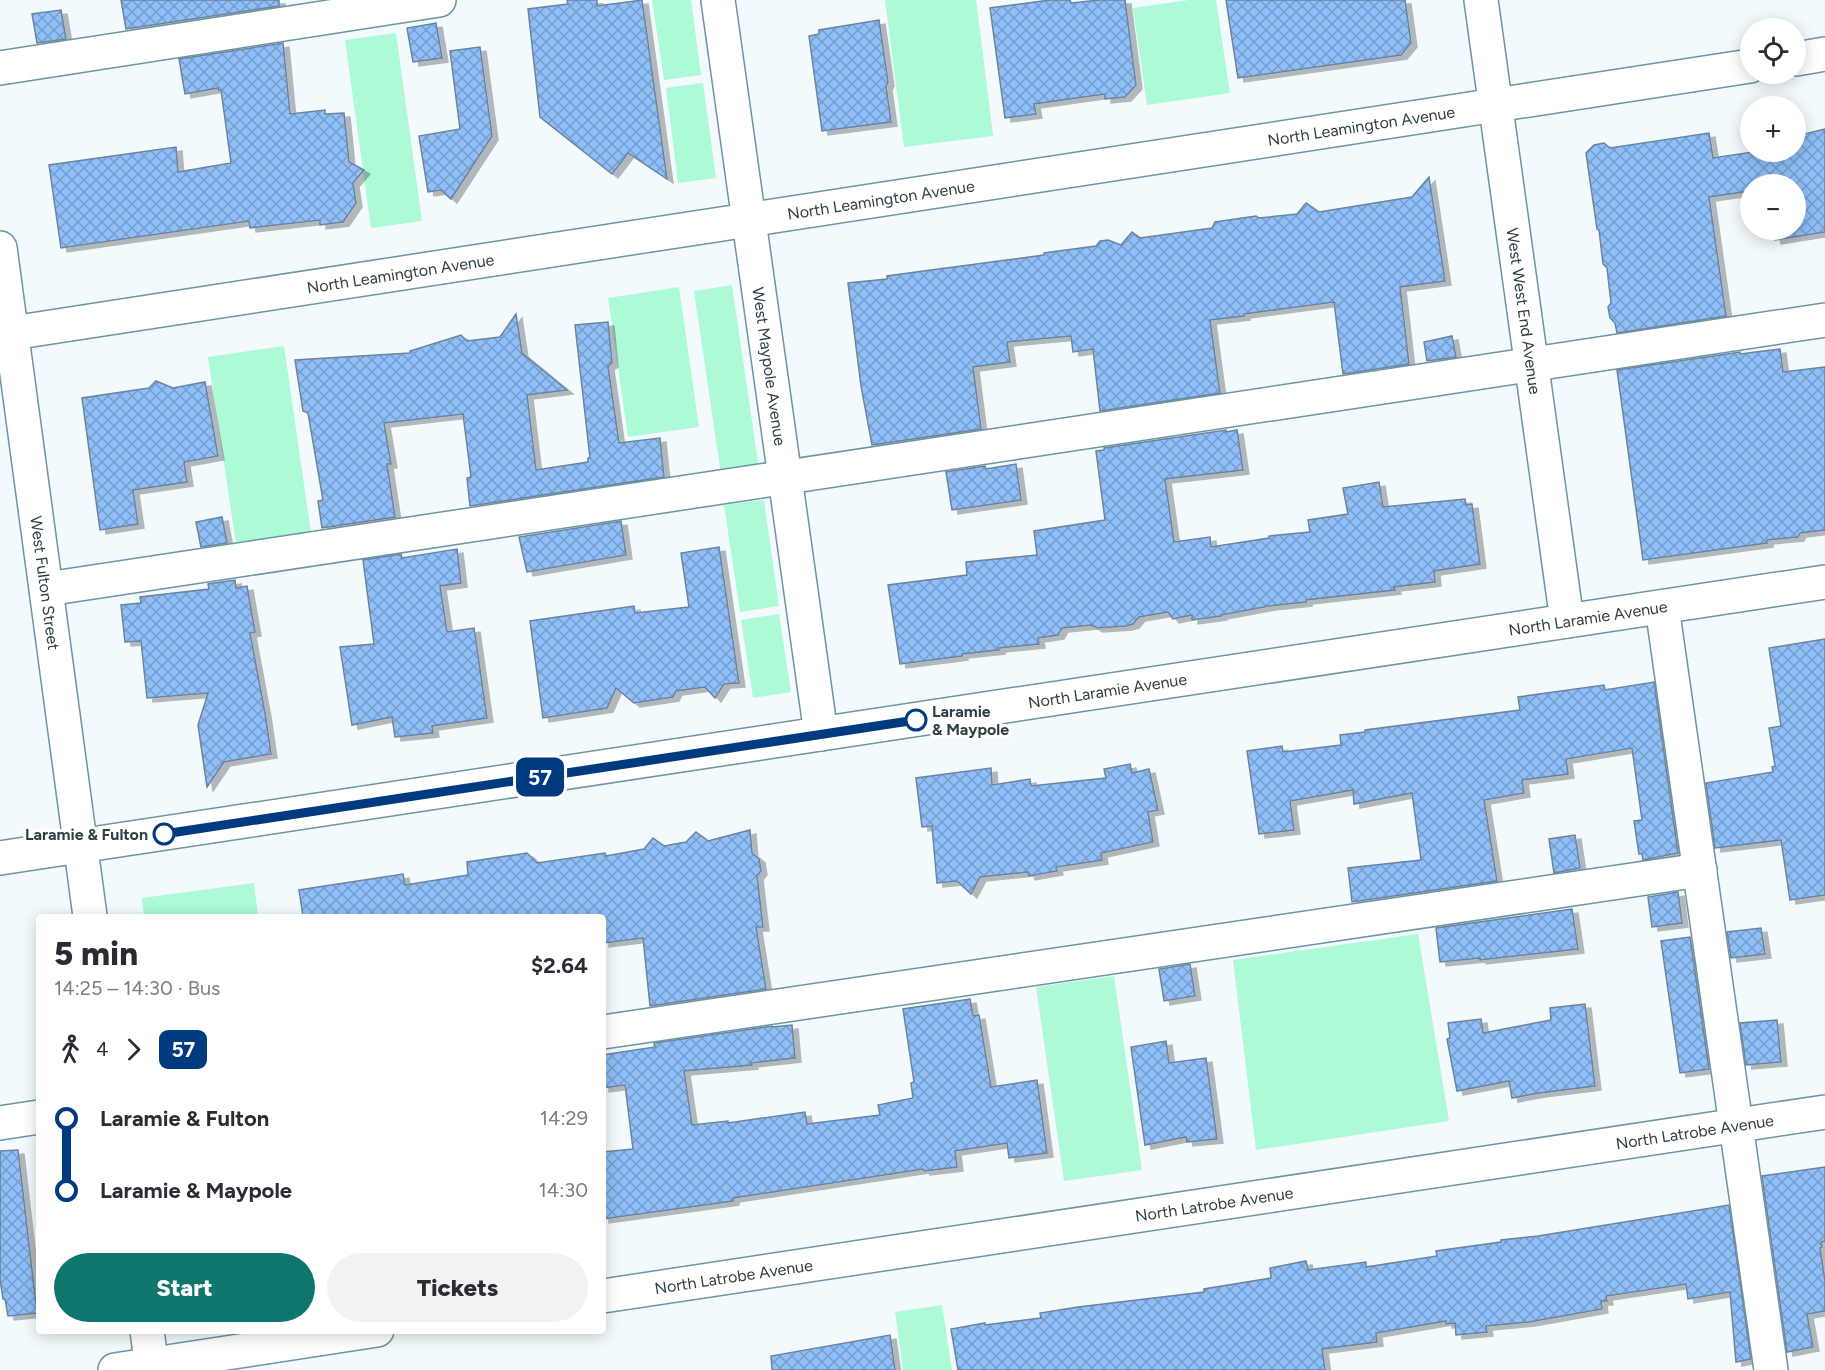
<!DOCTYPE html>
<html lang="en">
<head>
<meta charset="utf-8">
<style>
	body { margin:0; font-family:Figtree,sans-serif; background:#f2f2f3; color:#2b2b33; height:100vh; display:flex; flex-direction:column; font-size:22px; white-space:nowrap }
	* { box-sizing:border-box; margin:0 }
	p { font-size:20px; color:#7c7c81 }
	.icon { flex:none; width:33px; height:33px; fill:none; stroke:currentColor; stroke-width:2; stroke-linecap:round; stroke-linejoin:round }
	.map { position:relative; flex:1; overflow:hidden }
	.panel { position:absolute; left:36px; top:914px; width:570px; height:420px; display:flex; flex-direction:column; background:#fff; border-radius:6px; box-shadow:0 3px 15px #0003 }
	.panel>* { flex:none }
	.badge { padding:0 12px; border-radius:9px; font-size:21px; line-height:39px }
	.fabs { position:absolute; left:1740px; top:18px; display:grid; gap:12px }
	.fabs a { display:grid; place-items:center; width:66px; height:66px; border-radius:50%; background:#fff; box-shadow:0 3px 15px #0003; font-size:30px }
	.map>.badge { position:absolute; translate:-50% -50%; box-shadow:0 0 0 3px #fff }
	.legs { display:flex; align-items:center; gap:9px; height:66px; padding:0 18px; font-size:20px }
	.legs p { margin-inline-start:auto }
	.overview { display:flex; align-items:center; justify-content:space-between; height:102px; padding:0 18px }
	h1 { font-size:33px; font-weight:800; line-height:45px }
	.primary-button { display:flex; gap:12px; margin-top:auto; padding:12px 18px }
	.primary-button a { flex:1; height:69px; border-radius:36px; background:#0f766e; color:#fff; font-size:24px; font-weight:800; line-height:69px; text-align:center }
	.primary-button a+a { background:#f2f2f3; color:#2b2b33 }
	ul { padding:0 18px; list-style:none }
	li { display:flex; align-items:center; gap:21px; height:72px; font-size:22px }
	li i { display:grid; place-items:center; width:9px; height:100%; margin:0 8px; background:currentColor }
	li i::after { content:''; width:15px; height:15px; margin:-8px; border:4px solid; border-radius:50%; background:#fff }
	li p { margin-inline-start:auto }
	li:first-child i { background:linear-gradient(#0000 50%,currentColor 0) }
	li:last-child i { background:linear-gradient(currentColor 50%,#0000 0) }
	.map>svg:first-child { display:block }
</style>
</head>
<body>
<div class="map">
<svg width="1825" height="1370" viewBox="0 0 1825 1370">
	<defs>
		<pattern id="building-cross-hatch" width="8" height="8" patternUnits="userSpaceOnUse" patternTransform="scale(1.5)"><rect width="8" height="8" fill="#8ebff8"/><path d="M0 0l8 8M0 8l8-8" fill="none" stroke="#749dcb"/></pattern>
		<filter id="shadow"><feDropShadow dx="6" dy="4" stdDeviation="0" flood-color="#0004"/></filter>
	</defs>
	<rect width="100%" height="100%" fill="#f2fafd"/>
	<g fill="#acfad6">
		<path d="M 652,0 L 691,0 L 701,75 L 664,80 Z"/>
		<path d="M 885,0 L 976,0 L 993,136 L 904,147 Z"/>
		<path d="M 1189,0 L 1216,0 L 1230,93 L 1147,105 L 1133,8 Z"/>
		<path d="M 396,33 L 422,221 L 371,228 L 345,40 Z"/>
		<path d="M 703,83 L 716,178 L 678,183 L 666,88 Z"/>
		<path d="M 732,285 L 759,469 L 721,475 L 694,291 Z"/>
		<path d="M 679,287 L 699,427 L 628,437 L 608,298 Z"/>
		<path d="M 284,346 L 311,533 L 236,544 L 208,357 Z"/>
		<path d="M 764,500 L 779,606 L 740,612 L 724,505 Z"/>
		<path d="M 779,614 L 791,692 L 753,698 L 741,620 Z"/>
		<path d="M 254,883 L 258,916 L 144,916 L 142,898 Z"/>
		<path d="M 1418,934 L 1449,1121 L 1256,1150 L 1233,960 Z"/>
		<path d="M 1114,976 L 1142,1170 L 1064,1181 L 1036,987 Z"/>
		<path d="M 942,1305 L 952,1370 L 903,1370 L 895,1312 Z"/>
	</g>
	<g fill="url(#building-cross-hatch)" stroke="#6d839d" stroke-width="1.5" filter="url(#shadow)">
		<path d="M 121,0 L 279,0 L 279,6 L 126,29 Z"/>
		<path d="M 567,0 L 597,0 L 597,6 L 642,0 L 667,179 L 628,153 L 612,174 L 540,117 L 528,9 L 568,4 Z"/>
		<path d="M 1050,0 L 1070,0 L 1071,3 L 1100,0 L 1125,0 L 1136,85 L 1125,97 L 1105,99 L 1105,94 L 1034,104 L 1036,114 L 1005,118 L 990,8 Z"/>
		<path d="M 1226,0 L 1405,0 L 1411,43 L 1401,55 L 1238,78 Z"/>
		<path d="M 61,10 L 66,39 L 37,43 L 32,14 Z"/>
		<path d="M 879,20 L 888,82 L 886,86 L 891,122 L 822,131 L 809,36 L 819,34 L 819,30 Z"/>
		<path d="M 436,23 L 442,58 L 413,62 L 407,28 Z"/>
		<path d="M 283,43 L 290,114 L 325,110 L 325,114 L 344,113 L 349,162 L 364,170 L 353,183 L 356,203 L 343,222 L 320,225 L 320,220 L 250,228 L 249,221 L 61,248 L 49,165 L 176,147 L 178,172 L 231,163 L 221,90 L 218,90 L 218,88 L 185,94 L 179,59 Z"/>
		<path d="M 480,47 L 492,136 L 451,199 L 441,190 L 428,192 L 419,136 L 460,129 L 450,51 Z"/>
		<path d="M 1825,129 L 1825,232 L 1775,240 L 1773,230 L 1796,230 L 1796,184 L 1750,184 L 1750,191 L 1709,197 L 1726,316 L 1617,333 L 1615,323 L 1610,318 L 1608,307 L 1611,303 L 1607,268 L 1603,264 L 1599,230 L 1597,229 L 1586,153 L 1594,145 L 1604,143 L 1610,148 L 1709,133 L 1713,158 L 1753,152 L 1796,152 L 1796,136 Z"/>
		<path d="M 1429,177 L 1445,281 L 1400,287 L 1409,364 L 1343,374 L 1334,302 L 1244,314 L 1244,316 L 1210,320 L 1220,393 L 1100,411 L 1093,349 L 1073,352 L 1071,336 L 1007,342 L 1010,362 L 973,367 L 981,429 L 872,445 L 861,386 L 848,283 L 887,279 L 887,276 L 916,272 L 1044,255 L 1044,253 L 1096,246 L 1100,241 L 1108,240 L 1121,245 L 1132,232 L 1140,238 L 1212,228 L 1215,222 L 1256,216 L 1259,218 L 1297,214 L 1306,203 L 1319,212 L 1412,197 Z"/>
		<path d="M 516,314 L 522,353 L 567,390 L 527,395 L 536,470 L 588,462 L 588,458 L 590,458 L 575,325 L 608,322 L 612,363 L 608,366 L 619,443 L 660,438 L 664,477 L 470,506 L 467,478 L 471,477 L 463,414 L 384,423 L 391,464 L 387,464 L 395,517 L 322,528 L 318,501 L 323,500 L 308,413 L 303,411 L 295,360 L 410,353 L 410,351 L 461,335 L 467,341 L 500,337 Z"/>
		<path d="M 1452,336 L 1456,357 L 1427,361 L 1424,342 Z"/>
		<path d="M 1780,349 L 1783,372 L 1825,367 L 1825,530 L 1800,533 L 1798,537 L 1767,540 L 1767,543 L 1643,560 L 1617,370 L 1740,352 L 1740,354 Z"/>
		<path d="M 156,381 L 173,388 L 205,382 L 218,456 L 184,462 L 187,482 L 133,490 L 138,524 L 100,530 L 82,398 L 149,388 Z"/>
		<path d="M 1226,430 L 1226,432 L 1237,430 L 1243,470 L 1165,479 L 1174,542 L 1210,537 L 1211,547 L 1269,538 L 1269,536 L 1310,532 L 1308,520 L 1348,514 L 1343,488 L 1379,482 L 1383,507 L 1465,499 L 1466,505 L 1472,504 L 1480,564 L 1434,571 L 1435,582 L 1394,587 L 1395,590 L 1306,600 L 1306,602 L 1269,606 L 1221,615 L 1221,616 L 1192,620 L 1192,615 L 1173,619 L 1168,612 L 1139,617 L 1133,624 L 1126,626 L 1097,628 L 1092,625 L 1062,628 L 1058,635 L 1038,638 L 1039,644 L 999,648 L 999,650 L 962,654 L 962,656 L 900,664 L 888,585 L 967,575 L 966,562 L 1037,555 L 1034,531 L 1105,520 L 1096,451 L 1104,450 L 1104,448 Z"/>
		<path d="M 1016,464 L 1021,500 L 952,510 L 946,472 L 985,466 L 986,469 Z"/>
		<path d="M 222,517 L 227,543 L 201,547 L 196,522 Z"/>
		<path d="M 621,521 L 626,555 L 527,572 L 519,537 Z"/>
		<path d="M 719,547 L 739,683 L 724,684 L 715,698 L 705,687 L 676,691 L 673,697 L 634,703 L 616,688 L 607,708 L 543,718 L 530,621 L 634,606 L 635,613 L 689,607 L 681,553 Z"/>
		<path d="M 457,549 L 461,583 L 440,586 L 447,632 L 474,628 L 487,718 L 432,726 L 433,733 L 395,737 L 392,717 L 352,725 L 340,647 L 374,644 L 363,560 L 401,554 L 402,558 Z"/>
		<path d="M 235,580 L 236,588 L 247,586 L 255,632 L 250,633 L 265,713 L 271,754 L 224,762 L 207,787 L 198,725 L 208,693 L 147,698 L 141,641 L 125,642 L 121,605 L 141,603 L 140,597 L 209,589 L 208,584 Z"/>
		<path d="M 1825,639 L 1825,895 L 1790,900 L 1781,840 L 1715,848 L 1706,783 L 1773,772 L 1772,767 L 1775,766 L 1769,728 L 1781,726 L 1769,648 Z"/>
		<path d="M 1654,682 L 1678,853 L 1643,860 L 1642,854 L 1639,854 L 1634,821 L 1642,820 L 1632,748 L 1566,759 L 1568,774 L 1522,780 L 1524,793 L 1484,800 L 1497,881 L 1352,902 L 1348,868 L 1421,860 L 1412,793 L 1354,804 L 1353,790 L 1290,801 L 1294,830 L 1259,834 L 1247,751 L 1282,746 L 1283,752 L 1341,745 L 1340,735 L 1365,732 L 1365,730 L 1520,710 L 1518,697 L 1604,685 L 1605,690 Z"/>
		<path d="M 1130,764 L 1132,773 L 1149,769 L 1158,810 L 1148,812 L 1153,842 L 1101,853 L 1102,860 L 1056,867 L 1057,871 L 1029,876 L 1028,872 L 980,877 L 971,894 L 957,881 L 937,883 L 932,826 L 922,827 L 916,778 L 991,768 L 992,785 L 1030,779 L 1031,786 L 1106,778 L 1104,769 Z"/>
		<path d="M 750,830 L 752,853 L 759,859 L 761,871 L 757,876 L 763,927 L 756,927 L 766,989 L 650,1006 L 643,938 L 603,943 L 603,916 L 303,916 L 299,890 L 403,874 L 405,885 L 468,875 L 467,862 L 527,853 L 537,863 L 605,853 L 606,856 L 644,849 L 653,838 L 664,846 L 686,842 L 696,832 L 708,841 Z"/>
		<path d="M 1575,835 L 1580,868 L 1554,873 L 1549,839 Z"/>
		<path d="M 1678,892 L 1682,923 L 1652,927 L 1648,897 Z"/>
		<path d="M 1572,909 L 1578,949 L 1480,960 L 1480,958 L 1440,962 L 1436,928 Z"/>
		<path d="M 1761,928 L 1765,954 L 1731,958 L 1727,932 Z"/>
		<path d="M 1690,937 L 1709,1069 L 1680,1073 L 1661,941 Z"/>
		<path d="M 1190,964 L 1195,996 L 1164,1001 L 1159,969 Z"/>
		<path d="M 970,999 L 973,1016 L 979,1015 L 991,1087 L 1037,1080 L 1047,1153 L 1009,1158 L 1007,1143 L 955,1151 L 957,1167 L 924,1171 L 923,1169 L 733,1198 L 733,1201 L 603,1219 L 603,1152 L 633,1149 L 625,1085 L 603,1088 L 603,1055 L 655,1047 L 654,1043 L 772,1026 L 772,1027 L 792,1025 L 795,1058 L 751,1063 L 752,1065 L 684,1071 L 692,1125 L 728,1121 L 728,1123 L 805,1112 L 807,1124 L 880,1115 L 878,1105 L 913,1098 L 911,1083 L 914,1082 L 903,1009 Z"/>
		<path d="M 1585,1004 L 1595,1086 L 1539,1093 L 1512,1098 L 1509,1081 L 1457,1091 L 1447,1039 L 1450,1038 L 1448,1023 L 1481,1019 L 1483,1033 L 1551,1020 L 1550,1008 Z"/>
		<path d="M 1777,1020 L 1781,1062 L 1746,1065 L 1740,1023 Z"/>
		<path d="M 1166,1041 L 1169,1063 L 1206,1058 L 1217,1139 L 1187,1142 L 1186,1137 L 1145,1145 L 1131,1047 Z"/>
		<path d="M 18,1150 L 37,1313 L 8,1316 L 5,1299 L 3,1299 L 0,1279 L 0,1151 Z"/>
		<path d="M 1825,1167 L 1825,1241 L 1821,1242 L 1822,1247 L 1820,1248 L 1825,1281 L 1825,1311 L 1807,1314 L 1813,1347 L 1787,1352 L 1762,1176 Z"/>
		<path d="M 1729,1205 L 1751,1359 L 1736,1362 L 1730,1292 L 1688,1299 L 1686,1284 L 1606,1296 L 1607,1301 L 1601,1301 L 1602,1309 L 1529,1322 L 1486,1326 L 1487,1332 L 1456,1335 L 1455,1323 L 1446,1324 L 1446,1321 L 1376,1333 L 1377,1342 L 1322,1349 L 1325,1370 L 958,1370 L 951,1329 L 985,1323 L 985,1325 L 1041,1318 L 1040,1313 L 1078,1307 L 1204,1292 L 1204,1289 L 1271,1278 L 1270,1268 L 1306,1261 L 1308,1270 L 1366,1262 L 1366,1267 L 1437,1256 L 1436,1251 L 1501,1242 L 1501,1240 L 1538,1236 Z"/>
		<path d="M 890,1335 L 895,1370 L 772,1370 L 771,1356 Z"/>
	</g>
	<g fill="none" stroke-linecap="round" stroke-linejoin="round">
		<g stroke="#6e94a2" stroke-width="36">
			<g id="minor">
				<path id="s1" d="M 718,0 L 821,734"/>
				<path id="s2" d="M 1481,0 L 1567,621"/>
				<path d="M 1796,59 L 1825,54"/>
				<path d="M 0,68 L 439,0"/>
				<path id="s3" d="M 0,248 L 90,916"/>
				<path id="s4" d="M 12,333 L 1750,66"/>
				<path d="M 47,589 L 1825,320"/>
				<path d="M 1662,607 L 1771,1370"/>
				<path id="s5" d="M 0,858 L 1825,582"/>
				<path d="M 603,1032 L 1700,870"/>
				<path d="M 0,1123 L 39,1117"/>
				<path id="s6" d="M 603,1296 L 1825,1112"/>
				<path d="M 147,1330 L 152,1370"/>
				<path d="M 115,1370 L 377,1330"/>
			</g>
		</g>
		<use href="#minor" stroke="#fff" stroke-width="33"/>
	</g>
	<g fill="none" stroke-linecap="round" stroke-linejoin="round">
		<g stroke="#fff" stroke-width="14">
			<path id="line-1" d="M 164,834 L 916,720"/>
		</g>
		<use href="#line-1" stroke="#003b80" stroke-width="9"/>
	</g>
	<g fill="#fff" stroke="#003b80" stroke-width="3">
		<circle cx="916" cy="720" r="10"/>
		<circle cx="164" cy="834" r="10"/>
	</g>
	<g text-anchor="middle" stroke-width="6" stroke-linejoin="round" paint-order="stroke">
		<g font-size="16" fill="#2e3e45" stroke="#fff">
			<text dy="6" stroke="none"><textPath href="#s4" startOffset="1365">North Leamington Avenue</textPath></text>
			<text dy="6" stroke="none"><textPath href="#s4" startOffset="879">North Leamington Avenue</textPath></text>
			<text dy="6" stroke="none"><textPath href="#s4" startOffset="393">North Leamington Avenue</textPath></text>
			<text dy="6" stroke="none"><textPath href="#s2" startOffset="314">West West End Avenue</textPath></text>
			<text dy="6" stroke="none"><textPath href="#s1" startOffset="370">West Maypole Avenue</textPath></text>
			<text dy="6" stroke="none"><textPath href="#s3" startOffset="338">West Fulton Street</textPath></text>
			<text dy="6" stroke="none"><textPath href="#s5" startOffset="1606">North Laramie Avenue</textPath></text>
			<text dy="6" stroke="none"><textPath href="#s5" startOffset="1120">North Laramie Avenue</textPath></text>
			<text dy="6" stroke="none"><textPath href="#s6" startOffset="1104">North Latrobe Avenue</textPath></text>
			<text dy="6" stroke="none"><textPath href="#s6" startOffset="618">North Latrobe Avenue</textPath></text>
			<text dy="6" stroke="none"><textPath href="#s6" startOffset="132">North Latrobe Avenue</textPath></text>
		</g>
		<g font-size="16" font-weight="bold" fill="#2e3e45" stroke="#fff" text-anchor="start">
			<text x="932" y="717">Laramie<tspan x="932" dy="18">&amp; Maypole</tspan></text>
			<text x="148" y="840" text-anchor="end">Laramie &amp; Fulton</text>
		</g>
	</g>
</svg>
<div class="fabs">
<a><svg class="icon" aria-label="locate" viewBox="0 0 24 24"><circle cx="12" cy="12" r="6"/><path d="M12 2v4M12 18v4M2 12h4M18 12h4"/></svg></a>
<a>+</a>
<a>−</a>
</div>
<b class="badge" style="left:540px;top:777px;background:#003b80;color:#fff">57</b>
<section class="panel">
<div class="overview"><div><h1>5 min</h1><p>14:25 – 14:30 · Bus</p></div><b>$2.64</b></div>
<div class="legs"><svg class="icon" aria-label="walk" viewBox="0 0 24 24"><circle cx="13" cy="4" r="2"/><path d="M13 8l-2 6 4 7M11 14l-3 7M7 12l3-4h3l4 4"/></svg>4<svg class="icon" aria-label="forward" viewBox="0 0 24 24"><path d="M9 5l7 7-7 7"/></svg><b class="badge" style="background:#003b80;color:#fff">57</b></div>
<ul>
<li><i style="color:#003b80"></i><b>Laramie &amp; Fulton</b><p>14:29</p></li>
<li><i style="color:#003b80"></i><b>Laramie &amp; Maypole</b><p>14:30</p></li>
</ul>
<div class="primary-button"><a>Start</a><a>Tickets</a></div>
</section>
</div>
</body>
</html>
